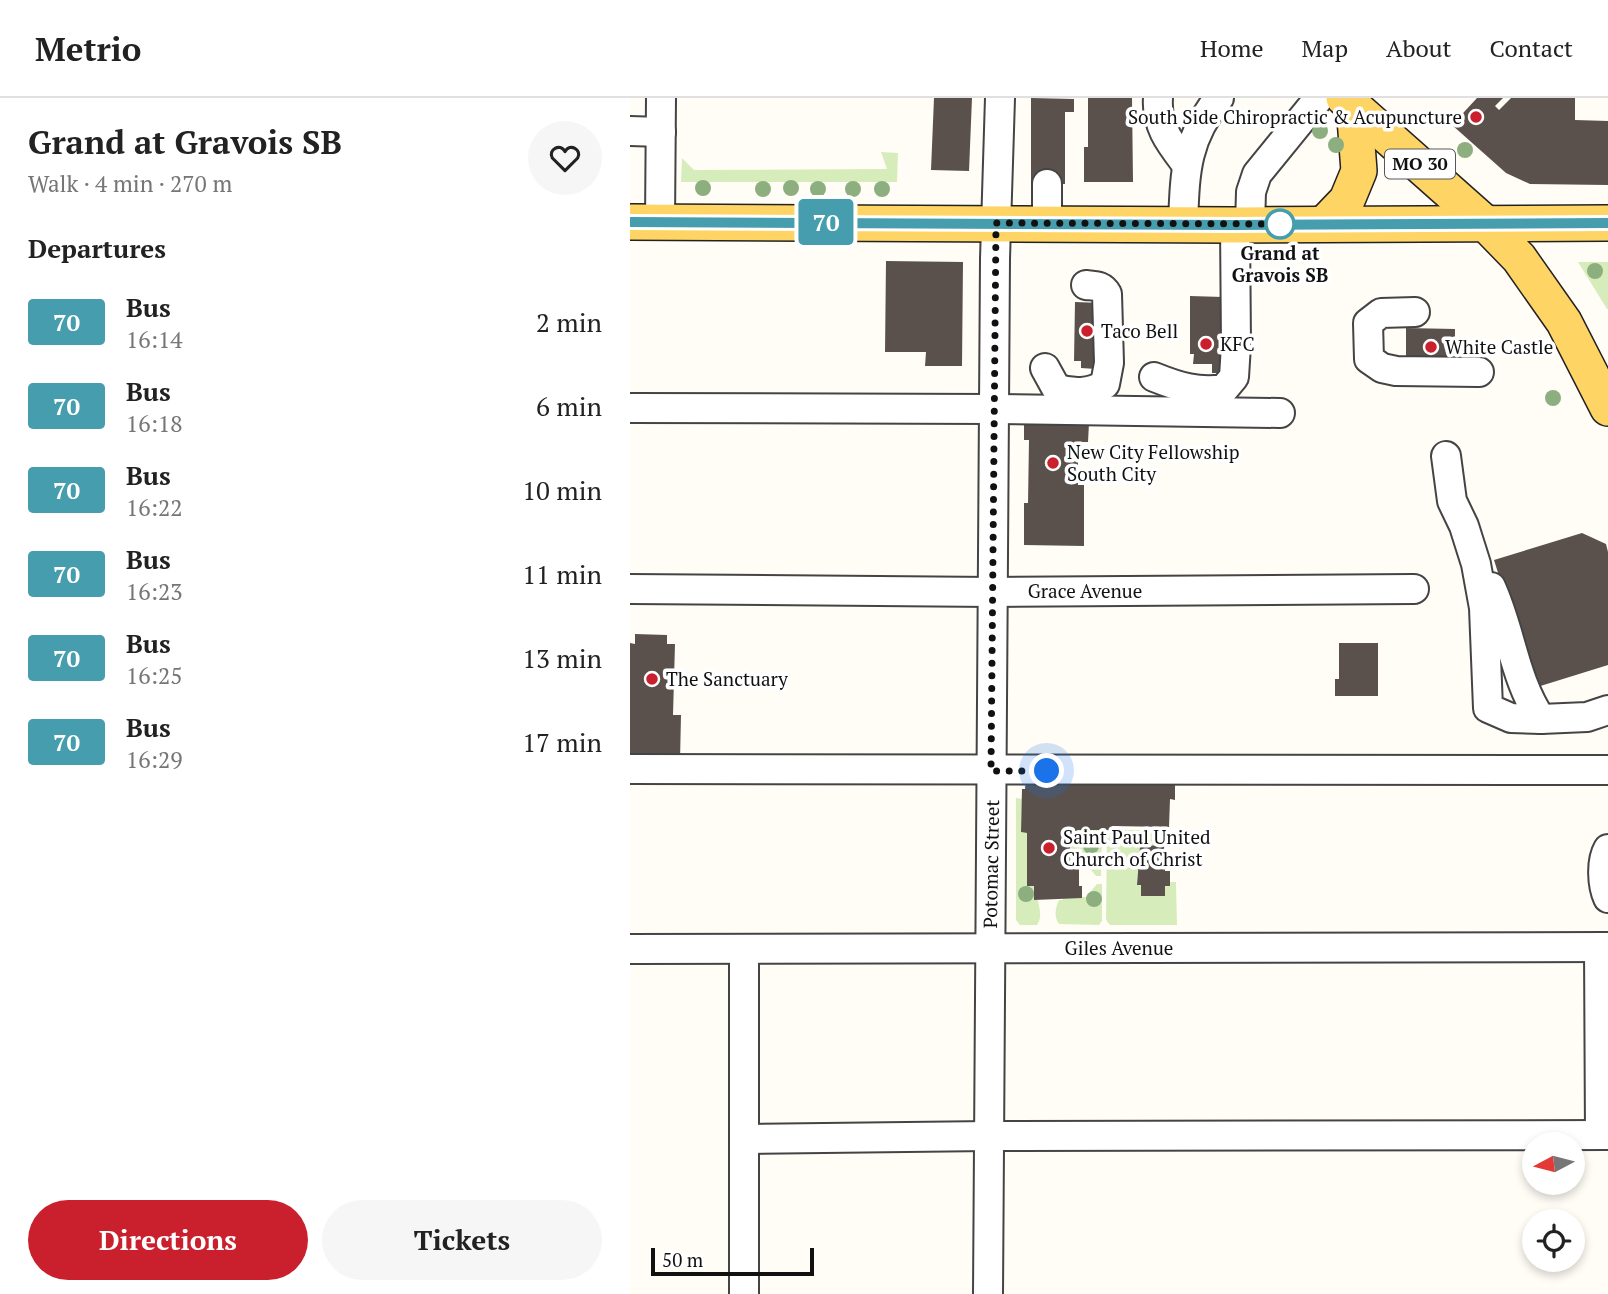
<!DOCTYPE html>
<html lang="en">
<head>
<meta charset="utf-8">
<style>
	body { margin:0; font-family:"PT Serif",serif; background:#f6f6f6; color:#222; height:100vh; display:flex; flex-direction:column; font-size:26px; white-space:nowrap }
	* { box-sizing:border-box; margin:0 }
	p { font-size:23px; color:#767676 }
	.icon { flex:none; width:38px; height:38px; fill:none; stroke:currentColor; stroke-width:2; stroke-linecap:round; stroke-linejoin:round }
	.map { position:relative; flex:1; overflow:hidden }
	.drawer { display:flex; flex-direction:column; background:#fff; width:630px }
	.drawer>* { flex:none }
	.badge { padding:0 14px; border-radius:5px; font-size:24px; line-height:46px }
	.needle { width:46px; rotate:263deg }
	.buttons { position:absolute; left:892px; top:1034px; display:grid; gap:14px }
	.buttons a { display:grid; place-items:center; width:63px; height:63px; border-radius:50%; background:#fff; box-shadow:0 4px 10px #0003; font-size:35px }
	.scale { position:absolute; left:21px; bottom:18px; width:163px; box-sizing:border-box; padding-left:7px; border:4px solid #111; border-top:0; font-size:19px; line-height:24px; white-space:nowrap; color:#111; -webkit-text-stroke:5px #fff; paint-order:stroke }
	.you { position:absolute; width:35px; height:35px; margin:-18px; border:5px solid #fff; border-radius:50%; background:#1a73e8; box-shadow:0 0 0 10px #1a73e833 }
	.map>.badge { position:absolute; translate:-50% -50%; box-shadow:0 0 0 4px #fff }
	h2 { padding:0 28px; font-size:26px; line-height:63px }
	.round { display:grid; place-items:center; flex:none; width:74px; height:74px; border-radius:37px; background:#f6f6f6 }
	.headline { display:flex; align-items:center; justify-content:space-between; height:119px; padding:0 28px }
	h1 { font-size:33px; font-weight:600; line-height:52px }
	.action { display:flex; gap:14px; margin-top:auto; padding:14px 28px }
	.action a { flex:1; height:80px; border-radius:42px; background:#ca202d; color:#fff; font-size:28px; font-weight:600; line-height:80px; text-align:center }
	.action a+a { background:#f6f6f6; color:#222 }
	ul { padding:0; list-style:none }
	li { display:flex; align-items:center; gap:21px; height:84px; padding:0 28px }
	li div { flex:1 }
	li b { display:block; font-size:26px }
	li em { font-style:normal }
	li .badge { min-width:77px; font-weight:700; text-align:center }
	header { display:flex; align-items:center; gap:42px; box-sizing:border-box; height:98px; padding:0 35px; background:#fff; border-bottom:2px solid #e0e0e0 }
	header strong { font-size:33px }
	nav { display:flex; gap:38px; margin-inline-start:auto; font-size:24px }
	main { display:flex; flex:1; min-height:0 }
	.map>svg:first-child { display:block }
</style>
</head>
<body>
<header>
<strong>Metrio</strong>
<nav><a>Home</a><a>Map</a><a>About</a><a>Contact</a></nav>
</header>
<main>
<section class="drawer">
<div class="headline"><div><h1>Grand at Gravois SB</h1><p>Walk · 4 min · 270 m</p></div><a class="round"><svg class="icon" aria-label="heart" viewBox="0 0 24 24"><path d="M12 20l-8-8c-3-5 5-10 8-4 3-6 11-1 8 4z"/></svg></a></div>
<h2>Departures</h2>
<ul>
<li><span class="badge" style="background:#469dad;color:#fff">70</span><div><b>Bus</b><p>16:14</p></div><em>2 min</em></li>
<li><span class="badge" style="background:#469dad;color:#fff">70</span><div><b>Bus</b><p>16:18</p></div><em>6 min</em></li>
<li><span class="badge" style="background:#469dad;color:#fff">70</span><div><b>Bus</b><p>16:22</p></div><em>10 min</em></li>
<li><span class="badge" style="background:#469dad;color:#fff">70</span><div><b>Bus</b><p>16:23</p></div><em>11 min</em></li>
<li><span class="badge" style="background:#469dad;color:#fff">70</span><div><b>Bus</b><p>16:25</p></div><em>13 min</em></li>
<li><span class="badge" style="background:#469dad;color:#fff">70</span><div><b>Bus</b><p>16:29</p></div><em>17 min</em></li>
</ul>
<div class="action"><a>Directions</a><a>Tickets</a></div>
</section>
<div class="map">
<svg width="978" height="1196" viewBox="0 0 978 1196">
	<rect width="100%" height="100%" fill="#fffdf5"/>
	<g fill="#d6edbb">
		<path d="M 251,54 L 268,55 L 267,84 L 51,84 L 52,60 L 64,72 L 257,71 Z"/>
		<path d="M 948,164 L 978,164 L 978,211 L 977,211 Z"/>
		<path d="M 386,700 L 392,701 L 391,734 L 397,735 L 397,788 L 404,788 L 404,802 L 408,802 C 409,811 413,818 407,827 L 390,827 L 386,822 Z"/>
		<path d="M 447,732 L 472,732 L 471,778 L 466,778 L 458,768 L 449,766 L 449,763 L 440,763 L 440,736 L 447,736 Z"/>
		<path d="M 477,732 L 538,732 L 539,744 L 534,744 L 534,747 L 510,748 L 507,786 L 511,787 L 511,798 L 534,798 L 535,788 L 540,788 L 540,784 L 546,784 L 547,827 L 480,827 L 476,822 Z"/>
		<path d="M 467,786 L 472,786 L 472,823 L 469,827 L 429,826 C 424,819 425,810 429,802 L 433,802 L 433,799 L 456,799 Z"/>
	</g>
	<g fill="#5a514c">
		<path d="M 304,0 L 342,0 L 339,73 L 301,72 Z"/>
		<path d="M 401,0 L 444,1 L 444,14 L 435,14 L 435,86 L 401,86 Z"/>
		<path d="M 458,0 L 502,0 L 503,84 L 454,84 L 454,49 L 458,49 Z"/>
		<path d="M 847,0 L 873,0 L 865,8 L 869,12 L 881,0 L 945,0 L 945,22 L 978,23 L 978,87 L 900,86 L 876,75 L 822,27 Z"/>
		<path d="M 256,163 L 333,164 L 332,268 L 295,268 L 296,254 L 255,254 Z"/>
		<path d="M 560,198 L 593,199 L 592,275 L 582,275 L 582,266 L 563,266 L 564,256 L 560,256 Z"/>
		<path d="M 445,204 L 471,205 L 466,271 L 451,270 L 451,263 L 444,263 Z"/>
		<path d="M 776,230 L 825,231 L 825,268 L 776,268 Z"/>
		<path d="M 394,325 L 459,325 L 458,344 L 448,344 L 448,387 L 454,387 L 454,448 L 394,447 L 394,405 L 398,405 L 399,342 L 394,342 Z"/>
		<path d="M 952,435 L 976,446 L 978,454 L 978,567 L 904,590 L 864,462 Z"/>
		<path d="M 5,536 L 37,537 L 37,546 L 45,546 L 43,617 L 51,617 L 50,663 L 0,662 L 0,545 L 5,546 Z"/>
		<path d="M 709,545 L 748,545 L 748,598 L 705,598 L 705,581 L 709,581 Z"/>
		<path d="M 396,683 L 545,685 L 545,702 L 540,701 L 539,729 L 482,728 L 481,732 L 447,732 L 448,736 L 440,736 L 440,763 L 449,763 L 449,788 L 452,788 L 452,800 L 404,802 L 404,788 L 397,788 L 397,735 L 391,734 L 392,691 L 395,691 Z"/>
		<path d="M 534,747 L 535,773 L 540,773 L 540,788 L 535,788 L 535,798 L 511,798 L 511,787 L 507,787 L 510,748 Z"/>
	</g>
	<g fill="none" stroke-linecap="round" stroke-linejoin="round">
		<g stroke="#444" stroke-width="32">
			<g id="minor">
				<path d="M 528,0 C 526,28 540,45 556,66"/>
				<path d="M 0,33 L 31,34"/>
				<path d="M 417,86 L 417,125"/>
				<path d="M 30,124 L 31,0"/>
				<path d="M 553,126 C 555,75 555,42 589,0"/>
				<path d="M 620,127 L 621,94 L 627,76 L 689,0"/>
				<path d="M 785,214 L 751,215 L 738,225 L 739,261 L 752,270 L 766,273 L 849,274"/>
				<path d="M 415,270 L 426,290 C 442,296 461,296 475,286 L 479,265 L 477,196 C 472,187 465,188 456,187"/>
				<path d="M 524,279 C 549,289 568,295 594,291 L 604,279 L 606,247 L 605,127"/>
				<path d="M 0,310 L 364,311 L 650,315"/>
				<path d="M 816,358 L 822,403 L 834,428 L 846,466 L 854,510 L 858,610 L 881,620 L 911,621"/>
				<path d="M 861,489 C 881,532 884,581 911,621 L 957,619 L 978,612"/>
				<path d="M 0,491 L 363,494 L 784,491"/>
				<path d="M 0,671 L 978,672"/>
				<path d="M 978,751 C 971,763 972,787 978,800"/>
				<path d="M 969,849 L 970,1037"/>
				<path d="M 0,851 L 978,849"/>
				<path d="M 114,851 L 114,1196"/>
				<path d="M 114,1041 L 359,1038 L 978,1037"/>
				<path d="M 358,1196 L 365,161 L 370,0"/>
			</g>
		</g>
		<g stroke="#222" stroke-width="38">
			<g id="major">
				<path d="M 714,0 L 856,126 L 889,160 L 934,224 L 978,310"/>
				<path d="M 0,124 L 605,127 L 978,125"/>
				<path d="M 694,126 L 717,102 L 729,73 L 724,7"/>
			</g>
		</g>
		<use href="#minor" stroke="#fff" stroke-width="28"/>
		<use href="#major" stroke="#fed565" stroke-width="35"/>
	</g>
	<g fill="#8dae7e">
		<circle cx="690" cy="33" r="8"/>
		<circle cx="706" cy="47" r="8"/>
		<circle cx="835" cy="52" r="8"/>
		<circle cx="73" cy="90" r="8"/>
		<circle cx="161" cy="90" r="8"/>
		<circle cx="133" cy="91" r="8"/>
		<circle cx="188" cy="91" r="8"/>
		<circle cx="223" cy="91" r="8"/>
		<circle cx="252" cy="91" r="8"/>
		<circle cx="965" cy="173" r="8"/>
		<circle cx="923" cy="300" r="8"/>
		<circle cx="461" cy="748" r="8"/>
		<circle cx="396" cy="796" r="8"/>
		<circle cx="464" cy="801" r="8"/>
	</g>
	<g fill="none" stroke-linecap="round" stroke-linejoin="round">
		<g stroke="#fff" stroke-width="16">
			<path id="line" d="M 0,124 L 605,127 L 978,125"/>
		</g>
		<use href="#line" stroke="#469dad" stroke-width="10"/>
		<path stroke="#111" stroke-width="7" stroke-dasharray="0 12.6" d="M 417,673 L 361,673 L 366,125 L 650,126"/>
	</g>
	<g fill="#ca202d" stroke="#fff" stroke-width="2.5">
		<circle cx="846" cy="19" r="7"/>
		<circle cx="457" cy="233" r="7"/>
		<circle cx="576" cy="246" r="7"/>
		<circle cx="801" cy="249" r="7"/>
		<circle cx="423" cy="365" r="7"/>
		<circle cx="22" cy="581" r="7"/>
		<circle cx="419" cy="750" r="7"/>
	</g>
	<circle fill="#fff" stroke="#469dad" stroke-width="3.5" cx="650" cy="126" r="14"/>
	<g text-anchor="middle" stroke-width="7" stroke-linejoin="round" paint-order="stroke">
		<rect fill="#fff" stroke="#585858" stroke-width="2" x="755" y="51.5" width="70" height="29" rx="5"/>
		<g font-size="18" font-weight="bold" fill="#111">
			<text x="790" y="72">MO 30</text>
		</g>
		<g font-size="19" fill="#111" stroke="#fff" text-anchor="start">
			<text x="832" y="26" text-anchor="end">South Side Chiropractic &amp; Acupuncture</text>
			<text x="471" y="240">Taco Bell</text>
			<text x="590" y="253">KFC</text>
			<text x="815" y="256">White Castle</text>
			<text x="437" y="361">New City Fellowship<tspan x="437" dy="22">South City</tspan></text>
			<text x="36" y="588">The Sanctuary</text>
			<text x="433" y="746">Saint Paul United<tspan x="433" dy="22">Church of Christ</tspan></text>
		</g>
		<g font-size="19" font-weight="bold" fill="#111" stroke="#fff">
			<text x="650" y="162">Grand at<tspan x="650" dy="22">Gravois SB</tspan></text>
		</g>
		<g font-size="19" fill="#111" stroke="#fff">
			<text x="455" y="500">Grace Avenue</text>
			<text transform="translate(361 766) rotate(-89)" y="7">Potomac Street</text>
			<text x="489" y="857">Giles Avenue</text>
		</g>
	</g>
</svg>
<div class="buttons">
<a><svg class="needle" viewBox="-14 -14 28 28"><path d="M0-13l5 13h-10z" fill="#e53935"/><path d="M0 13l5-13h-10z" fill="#767676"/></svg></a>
<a><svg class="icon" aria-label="locate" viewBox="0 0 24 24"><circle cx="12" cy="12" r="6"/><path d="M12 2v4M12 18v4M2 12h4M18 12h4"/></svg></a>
</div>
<div class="scale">50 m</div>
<div class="you" style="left:417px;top:673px"></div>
<b class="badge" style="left:196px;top:124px;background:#469dad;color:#fff">70</b>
</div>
</main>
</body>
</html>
